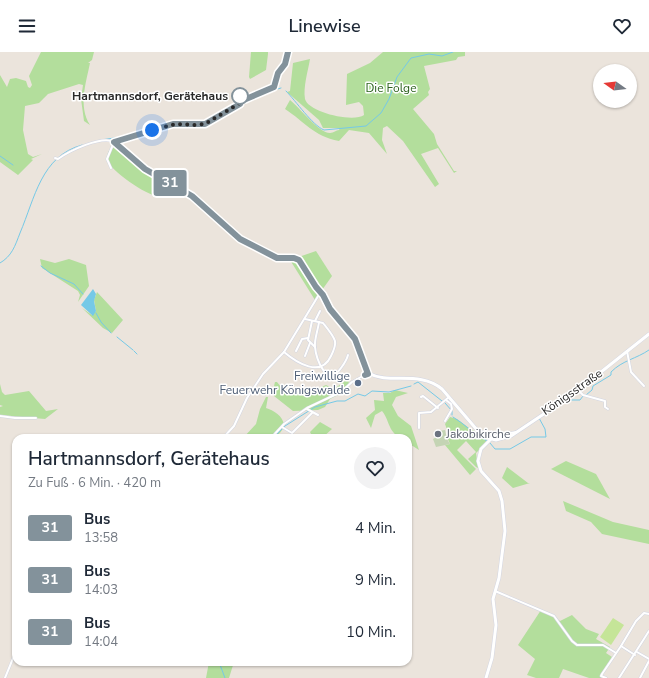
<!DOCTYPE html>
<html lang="de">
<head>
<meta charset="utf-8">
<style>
	body { margin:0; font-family:"Nunito Sans",sans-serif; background:#f2f2f3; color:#1f2937; height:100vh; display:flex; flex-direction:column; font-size:15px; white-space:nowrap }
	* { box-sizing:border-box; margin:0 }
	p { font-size:13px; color:#747a83 }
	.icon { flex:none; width:22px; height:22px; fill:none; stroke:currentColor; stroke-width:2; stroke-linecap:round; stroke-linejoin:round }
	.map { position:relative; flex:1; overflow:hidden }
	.drawer { position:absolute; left:12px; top:382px; width:400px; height:232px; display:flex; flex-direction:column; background:#fff; border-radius:12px; box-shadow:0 1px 3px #0004 }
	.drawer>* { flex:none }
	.badge { padding:0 8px; border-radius:3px; font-size:14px; line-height:26px }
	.needle { width:26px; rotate:284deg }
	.fabs { position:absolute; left:593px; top:12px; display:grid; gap:8px }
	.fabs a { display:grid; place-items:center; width:44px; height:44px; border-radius:50%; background:#fff; box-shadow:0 1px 3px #0004; font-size:20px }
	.you { position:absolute; width:20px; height:20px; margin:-10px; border:3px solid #fff; border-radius:50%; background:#1a73e8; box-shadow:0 0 0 6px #1a73e833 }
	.map>.badge { position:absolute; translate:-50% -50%; box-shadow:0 0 0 2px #fff }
	.round { display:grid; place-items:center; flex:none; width:42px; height:42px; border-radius:21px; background:#f2f2f3 }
	.summary { display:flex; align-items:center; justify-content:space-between; height:68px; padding:0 16px }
	h1 { font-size:19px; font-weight:600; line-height:30px }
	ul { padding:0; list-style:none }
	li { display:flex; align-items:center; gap:12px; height:52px; padding:0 16px }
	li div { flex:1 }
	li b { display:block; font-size:15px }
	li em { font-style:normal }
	li .badge { min-width:44px; font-weight:700; text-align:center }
	header { display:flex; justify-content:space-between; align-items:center; height:52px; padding:0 16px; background:#fff; font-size:18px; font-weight:600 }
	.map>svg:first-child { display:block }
</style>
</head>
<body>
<header><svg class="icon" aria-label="menu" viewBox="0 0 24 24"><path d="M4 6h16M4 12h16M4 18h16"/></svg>Linewise<svg class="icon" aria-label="heart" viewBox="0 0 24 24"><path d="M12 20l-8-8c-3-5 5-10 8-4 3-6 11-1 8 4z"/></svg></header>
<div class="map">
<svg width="649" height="626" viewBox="0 0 649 626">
	<rect width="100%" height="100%" fill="#ebe4dc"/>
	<g fill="#b3de9c">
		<path d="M 41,0 L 94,0 L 92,8 L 88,11 L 90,11 C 86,31 78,54 90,73 L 84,69 L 81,47 L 83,33 L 79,32 L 48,42 L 39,51 L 25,54 L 23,78 L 28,102 L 33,105 L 42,102 L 31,107 L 33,108 L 18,123 L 0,110 L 0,23 L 7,35 L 10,27 L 16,26 L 26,29 L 28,35 L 30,36 L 32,33 L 29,24 Z"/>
		<path d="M 251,0 L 268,0 L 268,2 L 266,18 L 250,27 L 249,25 Z"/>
		<path d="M 383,0 L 465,0 L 465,4 L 458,5 L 456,8 L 424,14 L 430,37 L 428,40 L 429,43 L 413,57 L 434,82 L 437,92 L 454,119 L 457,119 L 454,121 L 438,96 L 421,102 L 439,132 L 435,135 L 403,89 L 387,74 L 383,76 L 382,88 L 387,102 L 369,81 L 349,78 L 339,89 C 313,84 305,70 285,57 L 290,48 C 300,56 319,81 330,81 C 334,81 336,78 339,78 L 340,76 L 323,76 L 319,68 L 287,40 L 290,39 L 293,11 L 310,7 C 308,19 303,35 305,47 C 308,60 353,71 364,63 L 363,54 L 359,50 L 346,53 L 347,22 L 370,11 Z"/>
		<path d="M 114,91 L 141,114 L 165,129 L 159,144 C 148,145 110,118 107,108 C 106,102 111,95 114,91 Z"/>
		<path d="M 316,199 L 332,224 L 315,248 L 290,208 Z"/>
		<path d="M 40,207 L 55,211 L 69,207 L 86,213 L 89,234 L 78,250 L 80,243 L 78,239 L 42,216 Z"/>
		<path d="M 97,240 L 123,268 L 112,281 L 103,276 L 82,256 L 92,263 L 96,259 L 94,248 Z"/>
		<path d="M 348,327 L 349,332 L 344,340 L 330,347 L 325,355 L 318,358 L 293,359 L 274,344 L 273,338 L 275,330 L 277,330 L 285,340 L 312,339 L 326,333 L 334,337 Z"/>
		<path d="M 0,332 L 2,340 L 5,343 L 29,339 L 46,359 L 58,357 L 45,367 L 0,363 L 0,355 L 3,354 L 0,353 Z"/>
		<path d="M 395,338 L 408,341 L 396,345 L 392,353 L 398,364 L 411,374 L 419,398 L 408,391 L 408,386 C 388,386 391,370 382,359 L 375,363 L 371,376 L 366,366 L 375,358 L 374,348 L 384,349 L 383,341 L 390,341 Z"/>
		<path d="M 266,345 L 268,345 L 266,356 C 274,358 287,367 283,376 C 282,380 277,383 275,386 L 243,386 L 256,372 L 260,357 Z"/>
		<path d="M 450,365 L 457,367 L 469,376 L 487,386 L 486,391 L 476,401 L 478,416 L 476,415 L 468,407 L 476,400 L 466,389 L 457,398 L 476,417 L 470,423 L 445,393 L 450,392 L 446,383 L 449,383 L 445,372 Z"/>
		<path d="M 320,370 L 332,377 L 322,386 L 313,386 L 310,380 Z"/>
		<path d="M 566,409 L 596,422 L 610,447 L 551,417 Z"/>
		<path d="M 507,415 L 528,431 L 530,431 L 513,436 L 502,426 Z"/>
		<path d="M 563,449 L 613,470 L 649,478 L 649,492 L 602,482 L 591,470 L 566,459 Z"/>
		<path d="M 541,558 L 560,569 L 572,563 L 586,577 L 599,582 L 596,587 L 610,595 L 606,601 L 612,605 L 600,623 L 605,626 L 589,626 L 563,617 L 559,626 L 536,626 L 527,623 L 535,607 L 518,593 Z"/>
		<path d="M 209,610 L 234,610 L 229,626 L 206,626 Z"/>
	</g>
	<path fill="#c4d4b4" d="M 445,378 L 447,387 L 450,392 L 436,395 L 433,387 L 440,383 L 439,379 Z"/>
	<path fill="#c5e598" d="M 613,566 L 624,573 L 611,593 L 600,585 Z"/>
	<path fill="#75c9e7" d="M 93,237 L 96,242 L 94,249 L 96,259 L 93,264 L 81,253 Z"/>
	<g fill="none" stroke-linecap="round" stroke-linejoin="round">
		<g stroke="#75c9e7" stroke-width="1">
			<path d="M 286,39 C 296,49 312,73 324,78 L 366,74 L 381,61 L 389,47 L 397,25 L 411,6 L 429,2 L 442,4 L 453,0"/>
			<path d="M 261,42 L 281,36"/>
			<path d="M 228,60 L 242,52"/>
			<path d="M 201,73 L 206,75 L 210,71"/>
			<path d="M 128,83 L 154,76"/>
			<path d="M 101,88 L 121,85"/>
			<path d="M 0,104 L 13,113"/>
			<path d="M 0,211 C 12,204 15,194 20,181 C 35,146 41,104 82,93"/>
			<path d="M 41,214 L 50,221 L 74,232 L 83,242"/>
			<path d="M 96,261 L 101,270 L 111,281"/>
			<path d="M 117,285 L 133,298"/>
			<path d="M 134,299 L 137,302"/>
			<path d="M 414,332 L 418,330 L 442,349"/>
			<path d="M 586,343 L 592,338 L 593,334 L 611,323 L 611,320 C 623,308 636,307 649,298"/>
			<path d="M 567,348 L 580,348 L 583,344"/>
			<path d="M 445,351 L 452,359 L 452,363"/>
			<path d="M 453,365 C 465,372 474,383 487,389"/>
			<path d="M 273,386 L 285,374 L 315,355 L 337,349 L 345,349 L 358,342 L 365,344 L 372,339 L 389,340 L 411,334"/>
			<path d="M 490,391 L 495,397 L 510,397 L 531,385 L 546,385 L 545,377 L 539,366"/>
			<path d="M 219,610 L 225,626"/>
		</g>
		<g stroke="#d2d5e1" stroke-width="3">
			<g id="minor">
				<path d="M 55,106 L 58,107 C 69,99 102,83 114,90 L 107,107 L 111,116"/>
				<path d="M 312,269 L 308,288 L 315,295"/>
				<path d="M 315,269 L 320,259"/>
				<path d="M 319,270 C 318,278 314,288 315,295 C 316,308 327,336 341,316 C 344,312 347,307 348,303"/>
				<path d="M 296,299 L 302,287 L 308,286"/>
				<path d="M 627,299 L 631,320 L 644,334"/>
				<path d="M 284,300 C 297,311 321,326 331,304 C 333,300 336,294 335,289 C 333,283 327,276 323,271 L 305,267"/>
				<path d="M 305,304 L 310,291"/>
				<path d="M 578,338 L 583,343 L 605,349 L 605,355 L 608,357"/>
				<path d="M 421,345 L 423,344 L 438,356"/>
				<path d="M 307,357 L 318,363"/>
				<path d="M 0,364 L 15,366 L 36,366"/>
				<path d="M 445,369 L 452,357 L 451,352 L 446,348"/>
				<path d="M 282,375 L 292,381 L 312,361"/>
				<path d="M 419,376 L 419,361 L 431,360 L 449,345"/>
				<path d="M 480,379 L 496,384 L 516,380"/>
				<path d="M 223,386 L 234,374 L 247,346 L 263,322 L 284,300 L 320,241"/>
				<path d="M 271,386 L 284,372 L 307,356 L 341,340 L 352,330 L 368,321"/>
				<path d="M 495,539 L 554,564 L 572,589 L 577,593 L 603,593 L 616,601"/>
				<path d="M 621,594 L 635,603"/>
				<path d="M 637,600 L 649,607"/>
				<path d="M 5,626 L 16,599"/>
				<path d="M 606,626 L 601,624 L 602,622 L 621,594 L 636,569 L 644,561 L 649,562"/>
				<path d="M 619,626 L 649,579"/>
				<path d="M 640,626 L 649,609"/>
			</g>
		</g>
		<g stroke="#d2d5e1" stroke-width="4">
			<g id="tertiary">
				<path d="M 288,0 L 285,12 L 278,21 L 274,35 L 250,45 L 205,72 L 195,73 L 176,72 L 116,88 L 115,90 L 145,117 L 192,144 L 240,187 L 277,205 L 294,206 L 299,208 L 316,235 L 323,243 L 330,257 L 355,287 L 368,321 C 390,333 419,318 442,337 L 478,379 L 488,386 L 496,388 L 511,384 L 572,343 L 649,282"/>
				<path d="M 486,626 L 492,606 L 496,573 L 493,547 L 499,526 L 505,479 L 502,449 L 499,439 L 481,419 L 478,409 L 481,397 L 491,387"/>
			</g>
		</g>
		<use href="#minor" stroke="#fff" stroke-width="2"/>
		<use href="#tertiary" stroke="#fff" stroke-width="3"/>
	</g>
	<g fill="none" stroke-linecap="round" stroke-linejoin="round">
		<g stroke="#fff" stroke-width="9">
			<path id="line" d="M 288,0 L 285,12 L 278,21 L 274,35 L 246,47 L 244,43 L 240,44 L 238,47 L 240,52 L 205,72 L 173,72 L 114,90 L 145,117 L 192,144 L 240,187 L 277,206 L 294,206 L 299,208 L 316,235 L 323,243 L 330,257 L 355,287 L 368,322 L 365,323"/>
		</g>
		<use href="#line" stroke="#83929b" stroke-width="6"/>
		<path stroke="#292929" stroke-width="4" stroke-dasharray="0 7.2" d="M 152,78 L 176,72 L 195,73 L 205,72 L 245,48 L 240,44"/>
	</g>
	<circle fill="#fff" stroke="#83929b" stroke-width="2" cx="240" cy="44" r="8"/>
	<circle fill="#5c6f8a" stroke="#fff" stroke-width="1.5" cx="358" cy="331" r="4"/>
	<circle fill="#6b7280" stroke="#fff" stroke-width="1.5" cx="438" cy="382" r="4"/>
	<g text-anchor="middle" stroke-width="3" stroke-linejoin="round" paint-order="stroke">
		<g font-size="12" fill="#2c621e" stroke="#fff">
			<text x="391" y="40">Die Folge</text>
		</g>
		<g font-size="12" font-weight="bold" fill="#292929" stroke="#fff" text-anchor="end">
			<text x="228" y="48">Hartmannsdorf, Gerätehaus</text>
		</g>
		<g font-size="12" fill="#4e5e75" stroke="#fff" text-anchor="end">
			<text x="350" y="328">Freiwillige<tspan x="350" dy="14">Feuerwehr Königswalde</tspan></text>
		</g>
		<g font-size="12" fill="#292929" stroke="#fff">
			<text transform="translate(572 340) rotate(-35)" y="4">Königsstraße</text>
		</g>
		<g font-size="12" fill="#5b616d" stroke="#fff" text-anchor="start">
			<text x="446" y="386">Jakobikirche</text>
		</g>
	</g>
</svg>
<div class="fabs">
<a><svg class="needle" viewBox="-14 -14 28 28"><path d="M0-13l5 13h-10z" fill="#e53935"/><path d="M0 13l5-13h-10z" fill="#747a83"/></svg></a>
</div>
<div class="you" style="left:152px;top:78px"></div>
<b class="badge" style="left:170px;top:131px;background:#83929b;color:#fff">31</b>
<section class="drawer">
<div class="summary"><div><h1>Hartmannsdorf, Gerätehaus</h1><p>Zu Fuß · 6 Min. · 420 m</p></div><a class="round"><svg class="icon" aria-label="heart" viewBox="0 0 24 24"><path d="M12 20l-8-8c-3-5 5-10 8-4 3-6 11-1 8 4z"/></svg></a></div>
<ul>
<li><span class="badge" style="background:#83929b;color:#fff">31</span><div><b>Bus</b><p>13:58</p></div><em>4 Min.</em></li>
<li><span class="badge" style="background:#83929b;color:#fff">31</span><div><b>Bus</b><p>14:03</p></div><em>9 Min.</em></li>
<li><span class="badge" style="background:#83929b;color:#fff">31</span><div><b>Bus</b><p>14:04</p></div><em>10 Min.</em></li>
</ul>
</section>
</div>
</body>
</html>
